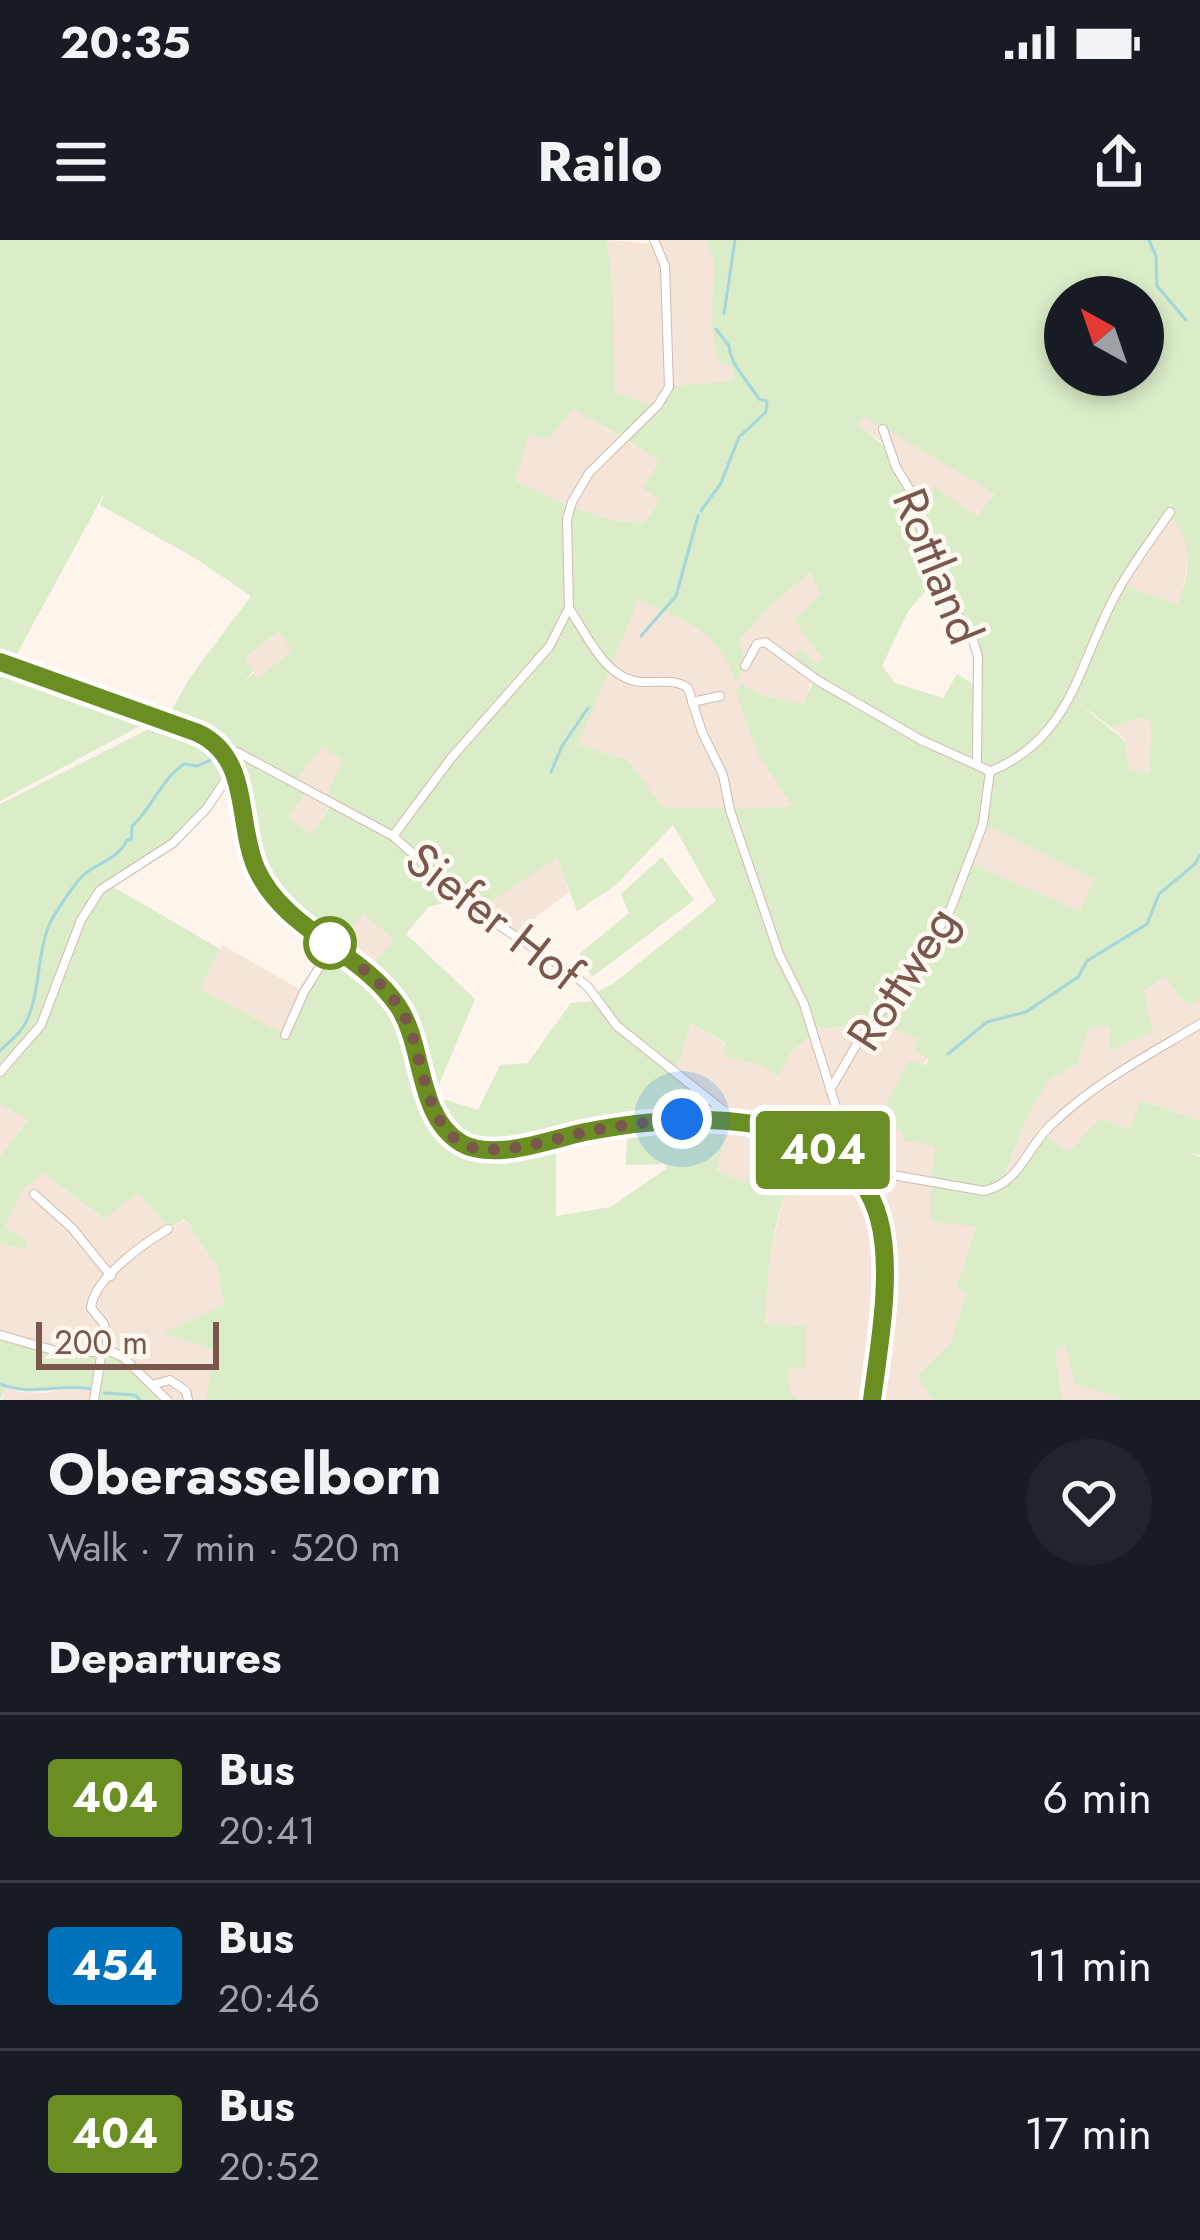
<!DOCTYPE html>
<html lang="en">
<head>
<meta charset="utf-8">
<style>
	body { margin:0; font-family:Jost,sans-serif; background:#20242c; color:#f1f3f6; height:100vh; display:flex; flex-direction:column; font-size:45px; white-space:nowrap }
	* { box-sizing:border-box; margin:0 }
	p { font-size:39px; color:#9ea1a6 }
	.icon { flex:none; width:66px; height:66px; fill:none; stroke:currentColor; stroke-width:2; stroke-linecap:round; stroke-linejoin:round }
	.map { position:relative; height:1160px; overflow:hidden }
	.side { display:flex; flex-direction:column; background:#171b24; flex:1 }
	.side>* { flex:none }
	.badge { padding:0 24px; border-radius:9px; font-size:42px; line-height:78px }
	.needle { width:78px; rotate:320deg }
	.fabs { position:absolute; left:1044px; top:36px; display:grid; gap:24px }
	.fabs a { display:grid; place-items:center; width:120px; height:120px; border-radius:50%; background:#171b24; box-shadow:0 6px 18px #0003; font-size:60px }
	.scale { position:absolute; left:36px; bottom:30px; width:183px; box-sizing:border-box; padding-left:12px; border:6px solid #79574c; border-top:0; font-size:33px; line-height:42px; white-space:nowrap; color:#79574c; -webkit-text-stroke:9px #fff8f1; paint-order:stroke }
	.you { position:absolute; width:60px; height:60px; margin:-30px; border:9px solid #fff; border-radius:50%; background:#1a73e8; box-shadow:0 0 0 18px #1a73e833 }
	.map>.badge { position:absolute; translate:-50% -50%; box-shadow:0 0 0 6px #fff }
	h2 { padding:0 48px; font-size:45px; line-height:108px }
	.round { display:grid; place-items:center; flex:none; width:126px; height:126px; border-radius:63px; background:#20242c }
	.overview { display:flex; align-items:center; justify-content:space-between; height:204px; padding:0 48px }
	h1 { font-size:57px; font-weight:700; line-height:90px }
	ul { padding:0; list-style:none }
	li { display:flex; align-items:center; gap:36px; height:168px; padding:0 48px; border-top:3px solid #363941 }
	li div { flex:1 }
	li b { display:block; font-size:45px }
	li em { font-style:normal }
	li .badge { min-width:132px; font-weight:700; text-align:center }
	.status { display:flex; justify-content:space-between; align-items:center; height:84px; padding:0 60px; background:#171b24; direction:ltr }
	.status svg { height:33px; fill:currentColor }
	header { display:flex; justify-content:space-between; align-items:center; height:156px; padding:0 48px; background:#171b24; font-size:54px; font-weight:700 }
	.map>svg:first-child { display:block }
</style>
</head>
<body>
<div class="status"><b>20:35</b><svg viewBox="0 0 49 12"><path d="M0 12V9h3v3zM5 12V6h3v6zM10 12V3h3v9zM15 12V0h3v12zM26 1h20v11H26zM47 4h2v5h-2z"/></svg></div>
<header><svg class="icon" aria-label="menu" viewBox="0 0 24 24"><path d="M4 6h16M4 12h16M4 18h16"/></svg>Railo<svg class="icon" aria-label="share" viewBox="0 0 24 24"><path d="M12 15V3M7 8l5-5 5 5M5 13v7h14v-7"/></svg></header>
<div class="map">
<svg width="1200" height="1160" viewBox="0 0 1200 1160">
	<rect width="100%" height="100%" fill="#fdf4eb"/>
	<g fill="#f5e5d9">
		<path d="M 607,0 L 655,4 L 655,0 L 706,0 L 714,21 L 711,78 L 732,125 L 735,141 L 668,147 L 656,166 L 615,154 L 613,53 Z"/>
		<path d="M 573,168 L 659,221 L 659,261 L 644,284 L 613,280 L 570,266 L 516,241 L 528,195 Z"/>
		<path d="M 864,175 L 994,253 L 977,277 L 922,289 L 887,205 L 858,185 Z"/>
		<path d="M 1169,275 L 1181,288 L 1190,312 L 1179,366 L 1123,345 Z"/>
		<path d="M 810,331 L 820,355 L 823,417 L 806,432 L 818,441 L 810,443 L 805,464 L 761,455 L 743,447 L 777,541 L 794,568 L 662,569 L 628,520 L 578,505 L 637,359 L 738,402 L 769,367 Z"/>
		<path d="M 279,391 L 293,411 L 258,438 L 244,419 Z"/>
		<path d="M 1139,478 L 1151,480 L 1150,533 L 1130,532 L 1124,498 L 1112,488 Z"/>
		<path d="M 322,506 L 343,520 L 331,563 L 312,595 L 288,578 L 308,550 L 295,542 Z"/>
		<path d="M 983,584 L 1095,640 L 1080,672 L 970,623 Z"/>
		<path d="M 557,617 L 569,652 L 514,694 L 478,670 Z"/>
		<path d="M 364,673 L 393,701 L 370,729 L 336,702 Z"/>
		<path d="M 222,705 L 303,751 L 284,794 L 200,749 Z"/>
		<path d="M 1165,736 L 1187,765 L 1200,759 L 1200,880 L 1141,860 L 1130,890 L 1102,878 L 1068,912 L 1023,923 L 1005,937 L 1025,882 L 1048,840 L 1077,824 L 1089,788 L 1110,785 L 1110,810 L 1144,751 Z"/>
		<path d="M 873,782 L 919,799 L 914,811 L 929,817 L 874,887 L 902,890 L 936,906 L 931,940 L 864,928 L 845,890 L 822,902 L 777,884 L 734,873 L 676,832 L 691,783 L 779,836 L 791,812 L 809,797 L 813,789 L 867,787 Z"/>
		<path d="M 0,864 L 28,879 L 0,916 Z"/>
		<path d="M 727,881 L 764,886 L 746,942 L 717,931 Z"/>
		<path d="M 843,896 L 862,931 L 931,943 L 976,985 L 957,1047 L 966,1055 L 950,1105 L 918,1136 L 933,1160 L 876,1160 L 883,981 L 876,960 L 832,907 L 833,901 Z"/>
		<path d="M 808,908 L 853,941 L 868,967 L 877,997 L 877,1066 L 866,1160 L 800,1160 L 790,1154 L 788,1128 L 806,1126 L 765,1084 L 767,1025 L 786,949 Z"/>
		<path d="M 43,933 L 103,979 L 139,953 L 170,989 L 185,980 L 218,1029 L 224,1065 L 163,1093 L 216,1110 L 206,1160 L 2,1160 L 7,1146 L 18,1152 L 45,1153 L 72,1147 L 94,1150 L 100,1110 L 31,1102 L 0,1093 L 0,1004 L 22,1010 L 5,989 L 22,951 Z"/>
		<path d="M 1067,1106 L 1075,1144 L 1124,1160 L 1062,1160 L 1055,1107 Z"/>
	</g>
	<g fill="#daecc8" fill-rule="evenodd">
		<path d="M 0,0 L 607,0 L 613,53 L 615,153 L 656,166 L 624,198 L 573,169 L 549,199 L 528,195 L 516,241 L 570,266 L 567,368 L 548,407 L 450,516 L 392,597 L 460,659 L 428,667 L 406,694 L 475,759 L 434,856 L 478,870 L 500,825 L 528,823 L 571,763 L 597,761 L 616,787 L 726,875 L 513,902 C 420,907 443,854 415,791 C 405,768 385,749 370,729 L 393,700 L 364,674 L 336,702 C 292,668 259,640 248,583 C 243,561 243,539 234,518 L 238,516 L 307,551 L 288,578 L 312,595 L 332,563 L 325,558 L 343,520 L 322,507 L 295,542 L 199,489 L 167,479 L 189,439 L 251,356 L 195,318 L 100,265 L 106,250 L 12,423 L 0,419 ZM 279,391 L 292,411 L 258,438 L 254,433 L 244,442 L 253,431 L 245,418 Z"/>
		<path d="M 706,0 L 1200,0 L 1200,759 L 1187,766 L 1165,736 L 1144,751 L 1152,791 L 1110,811 L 1110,786 L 1089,788 L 1077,824 L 1048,840 L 1025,882 L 1005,935 L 1014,933 L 1044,895 L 1068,912 L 1101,878 L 1130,890 L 1140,860 L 1200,880 L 1200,915 L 1187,912 L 1200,917 L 1200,1160 L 1124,1160 L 1075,1144 L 1066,1106 L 1055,1108 L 1062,1160 L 933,1160 L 917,1136 L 950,1104 L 966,1055 L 957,1047 L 976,986 L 931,982 L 931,943 L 984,949 L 931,940 L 935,906 L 904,901 L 901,890 L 874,888 L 909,821 L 926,825 L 929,818 L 914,811 L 918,799 L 872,781 L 867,786 L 813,789 L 780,714 L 731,568 L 793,567 L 758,514 L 736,453 L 741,444 L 761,455 L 804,464 L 813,441 L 792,418 L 801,409 L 815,421 L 810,427 L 822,418 L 794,380 L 820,355 L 810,332 L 769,367 L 738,402 L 746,420 L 736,442 C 716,388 688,382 638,360 L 611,426 L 571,368 L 569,279 L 572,267 L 613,280 L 644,284 L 659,261 L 643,248 L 659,221 L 625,199 L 671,146 L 734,141 L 732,126 L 718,123 L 711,78 L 714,21 ZM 1065,57 L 1143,57 L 1143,135 L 1065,135 ZM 864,176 L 993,253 L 994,254 L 977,276 L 934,247 L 922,289 C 908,241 901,215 858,185 ZM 1169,275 C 1197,306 1189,329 1178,365 L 1123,345 ZM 936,340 L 978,417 L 975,445 L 957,434 L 943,458 L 895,443 L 882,426 L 908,371 ZM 1072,458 L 1112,488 L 1139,478 L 1151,481 L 1150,533 L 1130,531 L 1124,500 ZM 983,584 L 1094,640 L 1080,671 L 970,623 Z"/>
		<path d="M 566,378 L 572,378 L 609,430 L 578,505 L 628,520 L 663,568 L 728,568 L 808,783 L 809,797 L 791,812 L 779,836 L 758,824 L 724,817 L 726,803 L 691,783 L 676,832 L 618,785 L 594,754 L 614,743 L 716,661 L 673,585 L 617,644 L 577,671 L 557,618 L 478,670 L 395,596 L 420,559 L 550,407 Z"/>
		<path d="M 0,425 L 151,480 L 0,561 Z"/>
		<path d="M 159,484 L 213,506 L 227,524 C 204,585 152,616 101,651 L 110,645 L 220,709 L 200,749 L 284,794 L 332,710 C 360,732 386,753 404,784 L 443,895 C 474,924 518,907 556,901 L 556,976 L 611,967 L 667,928 L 665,924 L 626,925 L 627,899 L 609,900 L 605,891 L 727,881 L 717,931 L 745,942 L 764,886 L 808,908 C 774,960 767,1022 765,1084 L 805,1086 L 806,1127 L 788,1129 L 790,1154 L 800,1160 L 206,1160 L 215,1110 L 162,1093 L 224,1065 L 218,1029 L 185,979 L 169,988 L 139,953 L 104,979 L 43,933 L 22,951 L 5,988 L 28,1001 L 23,1010 L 0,1004 L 0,916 L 28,880 L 0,864 L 0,834 L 40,784 L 0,830 L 0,564 Z"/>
		<path d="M 662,617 L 694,660 L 592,737 L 579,714 L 629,673 L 621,654 Z"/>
		<path d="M 0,1099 L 60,1114 L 97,1115 L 94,1149 C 63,1144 35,1159 8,1145 L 0,1160 Z"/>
		<path d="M 104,1113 L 122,1118 L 165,1160 L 95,1160 Z"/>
	</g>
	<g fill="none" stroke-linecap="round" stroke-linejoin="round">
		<g stroke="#a4d7d9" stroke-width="3">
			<path d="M 1149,0 L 1156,16 L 1157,46 L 1186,80"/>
			<path d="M 724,74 L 735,0"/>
			<path d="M 701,271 L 721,243 L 739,197 L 766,172 L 767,161 L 759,159 C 749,143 730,124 729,106 L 716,89"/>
			<path d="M 641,396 L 676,356 L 698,276"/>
			<path d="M 551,532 L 562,506 L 588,468"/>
			<path d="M 0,811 C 8,802 19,795 25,784 C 41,754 36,716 49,685 C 54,674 77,639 86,633 C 103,620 118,619 127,600 L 131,600 L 132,586 C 151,570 161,539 184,524 L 197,526 L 218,517"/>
			<path d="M 948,814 L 987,782 L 1026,772 L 1078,737 L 1087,721 L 1147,684 L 1159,654 L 1195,624 L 1200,615"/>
			<path d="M 0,1144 C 32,1157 59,1143 91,1149"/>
			<path d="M 104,1153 L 135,1155 L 140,1160"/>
		</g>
		<g stroke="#d0baaf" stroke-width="10">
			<g id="minor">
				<path d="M 883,189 L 896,227 L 916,260 L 925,310 L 937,339 L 973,400 L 978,417 L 977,522"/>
				<path d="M 569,368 C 587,395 605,439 641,442 C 658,443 673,438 688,448 L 702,492 L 723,535 L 730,570 L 779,714 L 804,764 L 844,893 L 864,930 L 984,951 C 1020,943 1026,909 1050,886 C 1094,843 1147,816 1200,784"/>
				<path d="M 745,426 L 757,404 L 765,402 L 817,440 L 921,500 L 990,531"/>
				<path d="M 692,462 L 720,456"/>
				<path d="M 227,515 L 237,512 L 393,596 L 477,671 L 569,731 L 588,747 L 617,786 L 734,879"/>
				<path d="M 991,531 C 1070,499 1078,427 1113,360 C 1128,329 1151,301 1170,272"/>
				<path d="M 393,596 L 452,517 L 549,407 L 569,368 L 567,279 L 572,262 L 589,233 L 658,165 L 669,147 L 665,26 L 654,0"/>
				<path d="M 285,795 L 304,752 L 332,707"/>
				<path d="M 0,832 L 41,785 L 81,680 L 100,650 L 173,603 L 207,568 L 233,529"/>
				<path d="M 830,850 L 861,797 L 917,725 L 951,668 L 983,584 L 990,531"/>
				<path d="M 823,910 L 831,899 L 844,893"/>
				<path d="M 34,954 L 72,988 L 111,1036"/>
				<path d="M 0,1095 L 60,1112 L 112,1112 L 123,1117 L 167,1160"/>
				<path d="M 109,1112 L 104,1084 L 91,1068 C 94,1038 143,1004 168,989"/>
				<path d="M 152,1145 L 170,1140 L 186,1151 L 188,1160"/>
				<path d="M 94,1160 L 102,1111"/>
			</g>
		</g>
		<g stroke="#d5bcaf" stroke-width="14">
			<path id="secondary" d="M 0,422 L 198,493 C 251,518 236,581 257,628 C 284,691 360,710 398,766 C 425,806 416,876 461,903 C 494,922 550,899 585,892 C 678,873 845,860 879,980 C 893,1031 879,1107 871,1160"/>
		</g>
		<use href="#minor" stroke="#fff" stroke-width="8"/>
		<use href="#secondary" stroke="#fff" stroke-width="10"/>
	</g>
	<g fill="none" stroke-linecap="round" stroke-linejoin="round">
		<g stroke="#fff" stroke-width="27">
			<path id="line" d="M 0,422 L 198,493 C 251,518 236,581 256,628 C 284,691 360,710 398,766 C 425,806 416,876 461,903 C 494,922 551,899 585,892 C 678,874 846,860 879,979 C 893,1031 879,1107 872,1160"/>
		</g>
		<use href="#line" stroke="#6b8e23" stroke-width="18"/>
		<path stroke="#79574c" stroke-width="12" stroke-dasharray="0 21.6" d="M 330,703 C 357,724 385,743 403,773 C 426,814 422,903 481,909 C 517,912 556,898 590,891 C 621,885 652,882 682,879"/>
	</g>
	<circle fill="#fff" stroke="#6b8e23" stroke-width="6" cx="330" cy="703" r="24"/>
	<g text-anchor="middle" stroke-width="9" stroke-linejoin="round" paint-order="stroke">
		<g font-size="48" fill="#79574c" stroke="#fff8f1">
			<text transform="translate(938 326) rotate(68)" y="17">Rottland</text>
			<text transform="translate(494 676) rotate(38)" y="17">Siefer Hof</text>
			<text transform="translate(902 738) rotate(-57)" y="17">Rottweg</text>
		</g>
	</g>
</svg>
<div class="fabs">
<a><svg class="needle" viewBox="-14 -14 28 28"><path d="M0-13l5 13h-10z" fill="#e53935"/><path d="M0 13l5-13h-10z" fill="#9ea1a6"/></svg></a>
</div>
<div class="scale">200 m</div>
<div class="you" style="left:682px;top:879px"></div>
<b class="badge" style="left:823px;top:910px;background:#6b8e23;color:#fff">404</b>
</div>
<section class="side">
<div class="overview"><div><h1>Oberasselborn</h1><p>Walk · 7 min · 520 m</p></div><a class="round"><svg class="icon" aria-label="heart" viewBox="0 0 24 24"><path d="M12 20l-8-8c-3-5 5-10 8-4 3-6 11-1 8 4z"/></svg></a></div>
<h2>Departures</h2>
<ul>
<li><span class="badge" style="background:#6b8e23;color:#fff">404</span><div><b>Bus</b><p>20:41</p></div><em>6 min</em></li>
<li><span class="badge" style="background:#0072bc;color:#fff">454</span><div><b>Bus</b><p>20:46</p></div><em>11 min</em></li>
<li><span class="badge" style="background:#6b8e23;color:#fff">404</span><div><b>Bus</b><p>20:52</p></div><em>17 min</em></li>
</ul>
</section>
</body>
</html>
